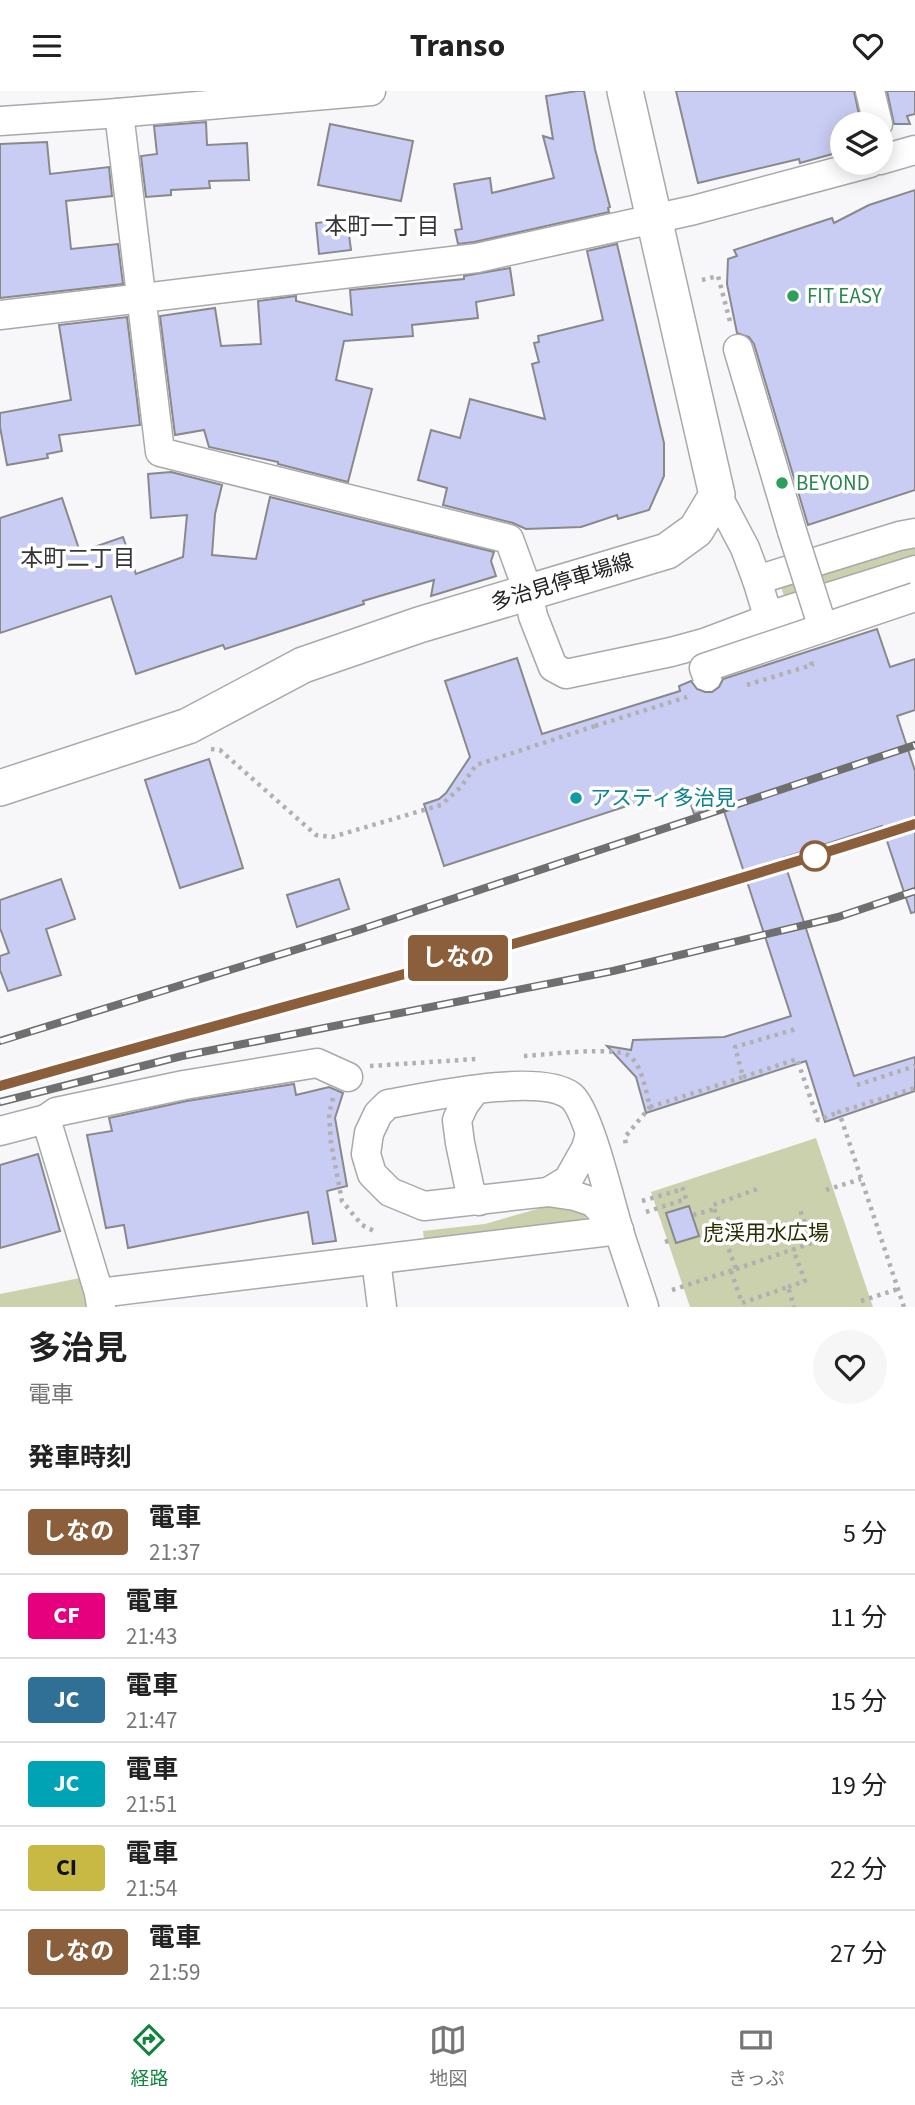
<!DOCTYPE html>
<html lang="ja">
<head>
<meta charset="utf-8">
<style>
	body { margin:0; font-family:"Source Sans 3","Noto Sans JP",sans-serif; background:#f6f6f6; color:#222; height:100vh; display:flex; flex-direction:column; font-size:26px; white-space:nowrap }
	* { box-sizing:border-box; margin:0 }
	p { font-size:23px; color:#767676 }
	.icon { flex:none; width:38px; height:38px; fill:none; stroke:currentColor; stroke-width:2; stroke-linecap:round; stroke-linejoin:round }
	.map { position:relative; height:1216px; overflow:hidden }
	.drawer { display:flex; flex-direction:column; background:#fff; flex:1 }
	.drawer>* { flex:none }
	.badge { padding:0 14px; border-radius:5px; font-size:24px; line-height:46px }
	.controls { position:absolute; left:830px; top:21px; display:grid; gap:14px }
	.controls a { display:grid; place-items:center; width:63px; height:63px; border-radius:50%; background:#fff; box-shadow:0 4px 18px #0003; font-size:35px }
	.map>.badge { position:absolute; translate:-50% -50%; box-shadow:0 0 0 4px #fff }
	h2 { padding:0 28px; font-size:26px; line-height:63px }
	.round { display:grid; place-items:center; flex:none; width:74px; height:74px; border-radius:37px; background:#f6f6f6 }
	.headline { display:flex; align-items:center; justify-content:space-between; height:119px; padding:0 28px }
	h1 { font-size:33px; font-weight:700; line-height:52px }
	ul { padding:0; list-style:none }
	li { display:flex; align-items:center; gap:21px; height:84px; padding:0 28px; border-top:2px solid #e0e0e0 }
	li div { flex:1 }
	li b { display:block; font-size:26px }
	li em { font-style:normal }
	li .badge { min-width:77px; font-weight:700; text-align:center }
	header { display:flex; justify-content:space-between; align-items:center; height:91px; padding:0 28px; background:#fff; font-size:32px; font-weight:700 }
	.tab-bar { display:flex; justify-content:space-around; align-items:center; height:98px; border-top:2px solid #e0e0e0; background:#fff; font-size:19px; color:#767676 }
	.tab-bar a { display:grid; justify-items:center; gap:4px }
	.tab-bar .current { color:#0f843d }
	.map>svg:first-child { display:block }
</style>
</head>
<body>
<header><svg class="icon" aria-label="menu" viewBox="0 0 24 24"><path d="M4 6h16M4 12h16M4 18h16"/></svg>Transo<svg class="icon" aria-label="heart" viewBox="0 0 24 24"><path d="M12 20l-8-8c-3-5 5-10 8-4 3-6 11-1 8 4z"/></svg></header>
<div class="map">
<svg width="915" height="1216" viewBox="0 0 915 1216">
	<rect width="100%" height="100%" fill="#f7f7f9"/>
	<g fill="#cbd0ad">
		<path d="M 915,450 L 915,470 L 786,511 L 779,490 Z"/>
		<path d="M 816,1047 L 873,1216 L 690,1216 L 651,1101 Z"/>
		<path d="M 554,1115 L 585,1123 L 586,1129 L 424,1148 L 423,1140 L 485,1133 L 544,1116 Z"/>
		<path d="M 80,1187 L 86,1216 L 0,1216 L 0,1203 Z"/>
	</g>
	<g fill="#cacdf3" stroke="#89898b" stroke-width="2">
		<path d="M 577,0 L 584,0 L 595,58 L 610,116 L 608,117 L 609,121 L 474,151 L 458,153 L 455,139 L 462,138 L 454,93 L 490,87 L 492,102 L 554,87 L 543,45 L 553,48 L 546,5 Z"/>
		<path d="M 676,0 L 854,0 L 861,33 L 842,33 L 842,58 L 835,59 L 836,62 L 800,72 L 799,68 L 698,92 Z"/>
		<path d="M 887,0 L 915,0 L 915,23 L 907,25 L 910,33 L 894,33 Z"/>
		<path d="M 206,31 L 207,54 L 247,52 L 249,89 L 209,90 L 210,97 L 171,99 L 171,104 L 146,106 L 141,65 L 157,63 L 154,35 Z"/>
		<path d="M 330,33 L 413,50 L 401,110 L 318,94 Z"/>
		<path d="M 47,51 L 50,83 L 109,76 L 112,105 L 66,110 L 71,158 L 118,153 L 123,193 L 0,207 L 0,53 Z"/>
		<path d="M 915,99 L 915,399 L 808,434 L 754,253 L 749,246 L 737,242 L 727,193 L 728,168 L 737,165 L 734,159 L 832,127 L 834,132 L 869,114 Z"/>
		<path d="M 347,128 L 351,159 L 319,163 L 316,132 Z"/>
		<path d="M 617,153 L 664,352 L 664,385 L 649,419 L 618,428 L 617,424 L 581,436 L 526,438 L 513,432 L 443,414 L 447,397 L 418,389 L 431,339 L 460,347 L 470,308 L 545,328 L 532,273 L 539,271 L 534,252 L 539,251 L 538,245 L 603,229 L 587,160 Z"/>
		<path d="M 510,177 L 514,204 L 476,211 L 478,227 L 412,234 L 413,245 L 344,250 L 336,289 L 372,298 L 348,391 L 278,373 L 278,371 L 209,356 L 204,339 L 175,344 L 160,225 L 215,217 L 221,255 L 261,253 L 258,210 L 296,205 L 296,210 L 352,224 L 350,199 L 464,188 L 464,185 Z"/>
		<path d="M 127,226 L 140,334 L 59,344 L 62,360 L 47,363 L 48,367 L 7,374 L 0,336 L 0,322 L 71,309 L 59,234 Z"/>
		<path d="M 171,381 L 222,394 L 215,423 L 212,464 L 256,468 L 270,406 L 494,461 L 491,470 L 496,485 L 431,505 L 434,489 L 363,510 L 364,513 L 225,558 L 223,554 L 136,583 L 111,505 L 0,542 L 0,427 L 62,407 L 80,461 L 123,446 L 136,483 L 183,466 L 187,424 L 151,427 L 148,383 Z"/>
		<path d="M 877,538 L 890,576 L 915,568 L 915,619 L 897,625 L 915,680 L 915,821 L 911,822 L 882,735 L 783,767 L 854,985 L 915,966 L 915,1000 L 825,1031 L 806,970 L 646,1022 L 636,986 L 607,955 L 631,959 L 633,949 L 724,946 L 791,925 L 722,714 L 694,723 L 685,696 L 444,775 L 424,713 L 439,708 L 446,702 L 470,666 L 445,590 L 517,567 L 542,643 L 680,600 L 679,595 L 691,590 L 697,598 L 705,601 L 712,601 L 719,596 L 723,588 Z"/>
		<path d="M 209,668 L 243,777 L 180,797 L 145,689 Z"/>
		<path d="M 61,788 L 75,828 L 46,838 L 61,884 L 8,900 L 0,879 L 0,865 L 9,862 L 0,837 L 0,809 Z"/>
		<path d="M 339,788 L 349,818 L 297,836 L 287,804 Z"/>
		<path d="M 294,993 L 296,1004 L 329,996 L 343,1002 L 335,1027 L 347,1095 L 327,1100 L 336,1150 L 313,1153 L 308,1121 L 128,1157 L 124,1134 L 106,1137 L 87,1044 L 112,1040 L 109,1027 L 187,1010 Z"/>
		<path d="M 38,1063 L 60,1140 L 0,1157 L 0,1074 Z"/>
		<path d="M 689,1115 L 699,1145 L 676,1152 L 666,1122 Z"/>
	</g>
	<g fill="none" stroke-linecap="round" stroke-linejoin="round">
		<g stroke="#a9a9ac" stroke-width="31">
			<g id="minor">
				<path d="M 870,0 L 878,33"/>
				<path d="M 119,22 L 160,361 L 509,448 L 528,500 L 533,525 L 553,576 L 566,583 L 671,561 L 704,552 L 765,529 L 768,525 L 757,489 L 745,457 L 717,404"/>
				<path d="M 0,30 L 105,23 L 371,0"/>
				<path d="M 880,69 L 915,59"/>
				<path d="M 0,224 L 477,167 L 694,119 L 870,72"/>
				<path d="M 738,258 L 792,440"/>
				<path d="M 757,489 L 899,445 L 915,442"/>
				<path d="M 768,525 L 915,479"/>
				<path d="M 475,999 L 464,1014 L 457,1029 L 460,1052 L 470,1099 L 479,1110"/>
				<path d="M 46,1028 L 56,1021 L 184,994 L 317,972 L 348,986"/>
				<path d="M 0,1040 L 46,1028 L 99,1202 L 101,1216"/>
				<path d="M 548,1101 L 568,1089 L 586,1057 L 590,1043"/>
				<path d="M 619,1139 L 593,1111 L 575,1105 L 548,1101 L 424,1115 L 390,1101 L 372,1083 L 366,1063 L 369,1042 L 378,1023 L 388,1013 C 428,1006 540,981 571,1005 C 589,1019 611,1115 619,1140 C 627,1166 636,1191 644,1216"/>
				<path d="M 376,1169 L 382,1216"/>
				<path d="M 99,1202 L 619,1139"/>
			</g>
		</g>
		<g stroke="#a9a9ac" stroke-width="38">
			<path id="major" d="M 0,697 L 188,635 L 303,574 L 419,534 L 667,460 L 696,439 L 717,404 L 625,0"/>
		</g>
		<g stroke="#b0b0b1" stroke-width="4.5" stroke-dasharray="3.5 5" stroke-linecap="butt">
			<path d="M 702,189 L 718,185 L 731,234"/>
			<path d="M 747,594 L 812,574 L 810,568"/>
			<path d="M 595,635 L 687,606"/>
			<path d="M 211,658 L 220,659 L 316,744 L 332,746 L 441,714 L 461,696 L 476,674 L 595,635 L 594,631"/>
			<path d="M 524,965 C 545,964 617,954 631,966 C 643,978 646,1001 650,1016 L 625,1046 L 626,1056"/>
			<path d="M 370,975 L 476,968"/>
			<path d="M 743,986 L 797,968 L 818,1029 L 839,1021"/>
			<path d="M 857,994 L 915,975"/>
			<path d="M 333,1007 L 329,1023 L 331,1052 L 342,1110 L 362,1134 L 376,1141"/>
			<path d="M 650,1016 L 743,986 L 735,956 L 796,938"/>
			<path d="M 826,1099 L 861,1088"/>
			<path d="M 642,1110 L 683,1098"/>
			<path d="M 646,1121 L 686,1108 L 681,1092"/>
			<path d="M 693,1124 L 715,1118"/>
			<path d="M 665,1151 L 674,1148"/>
			<path d="M 736,1178 L 812,1152 L 799,1116"/>
			<path d="M 731,1180 L 742,1212 L 788,1196 L 794,1216"/>
			<path d="M 788,1196 L 805,1190 L 793,1158"/>
			<path d="M 672,1199 L 736,1178 L 713,1114 L 760,1097"/>
			<path d="M 861,1210 L 898,1198"/>
			<path d="M 904,1216 L 839,1021 L 915,997"/>
		</g>
		<use href="#minor" stroke="#fff" stroke-width="28"/>
		<use href="#major" stroke="#fff" stroke-width="35"/>
		<g stroke="#6f6f70" stroke-width="8">
			<g id="rail">
				<path d="M 0,950 L 356,840 L 915,654"/>
				<path d="M 0,995 C 305,908 613,831 915,733"/>
				<path d="M 0,1011 L 182,965 L 613,880 L 838,826 L 915,800"/>
			</g>
		</g>
		<use href="#rail" stroke="#fff" stroke-width="5" stroke-dasharray="16" stroke-linecap="butt"/>
		<g stroke="#a9a9ac" stroke-width="31" stroke-linecap="butt">
			<g id="minor-bridge">
				<path d="M 792,440 L 823,537"/>
				<path d="M 707,585 L 704,577 L 915,506"/>
			</g>
		</g>
		<use href="#minor-bridge" stroke="#fff" stroke-width="28"/>
	</g>
	<g fill="none" stroke-linecap="round" stroke-linejoin="round">
		<g stroke="#fff" stroke-width="16">
			<path id="line" d="M 0,995 C 305,908 613,831 915,733"/>
		</g>
		<use href="#line" stroke="#8b5e3c" stroke-width="10"/>
	</g>
	<g fill="#2e9e5b" stroke="#fff" stroke-width="2.5">
		<circle cx="793" cy="205" r="7"/>
		<circle cx="782" cy="392" r="7"/>
	</g>
	<circle fill="#0f9aa8" stroke="#fff" stroke-width="2.5" cx="576" cy="707" r="7"/>
	<circle fill="#fff" stroke="#8b5e3c" stroke-width="3.5" cx="815" cy="765" r="14"/>
	<g text-anchor="middle" stroke-width="7" stroke-linejoin="round" paint-order="stroke">
		<g font-size="21" fill="#27864d" stroke="#fff" text-anchor="start">
			<text x="807" y="212">FIT EASY</text>
			<text x="796" y="399">BEYOND</text>
		</g>
		<g font-size="21" fill="#1f1f20" stroke="#fff">
			<text transform="translate(562 491) rotate(-17)" y="7">多治見停車場線</text>
		</g>
		<g font-size="21" fill="#0d838f" stroke="#fff" text-anchor="start">
			<text x="590" y="714">アスティ多治見</text>
		</g>
		<g font-size="21" fill="#2b2d00" stroke="#fff">
			<text x="766" y="1149">虎渓用水広場</text>
		</g>
		<g font-size="23" fill="#353637" stroke="#fff">
			<text x="382" y="143">本町一丁目</text>
			<text x="78" y="475">本町二丁目</text>
		</g>
	</g>
</svg>
<div class="controls">
<a><svg class="icon" aria-label="layers" viewBox="0 0 24 24"><path d="M12 4l9 5-9 5-9-5zM3 14l9 5 9-5"/></svg></a>
</div>
<b class="badge" style="left:458px;top:867px;background:#8b5e3c;color:#fff">しなの</b>
</div>
<section class="drawer">
<div class="headline"><div><h1>多治見</h1><p>電車</p></div><a class="round"><svg class="icon" aria-label="heart" viewBox="0 0 24 24"><path d="M12 20l-8-8c-3-5 5-10 8-4 3-6 11-1 8 4z"/></svg></a></div>
<h2>発車時刻</h2>
<ul>
<li><span class="badge" style="background:#8b5e3c;color:#fff">しなの</span><div><b>電車</b><p>21:37</p></div><em>5 分</em></li>
<li><span class="badge" style="background:#e6007e;color:#fff">CF</span><div><b>電車</b><p>21:43</p></div><em>11 分</em></li>
<li><span class="badge" style="background:#307097;color:#fff">JC</span><div><b>電車</b><p>21:47</p></div><em>15 分</em></li>
<li><span class="badge" style="background:#00a3b4;color:#fff">JC</span><div><b>電車</b><p>21:51</p></div><em>19 分</em></li>
<li><span class="badge" style="background:#c7b944;color:#111">CI</span><div><b>電車</b><p>21:54</p></div><em>22 分</em></li>
<li><span class="badge" style="background:#8b5e3c;color:#fff">しなの</span><div><b>電車</b><p>21:59</p></div><em>27 分</em></li>
</ul>
</section>
<nav class="tab-bar">
<a class="current"><svg class="icon" aria-label="directions" viewBox="0 0 24 24"><path d="M12 3l9 9-9 9-9-9zM9 14v-3h6M13 9l2 2-2 2"/></svg>経路</a>
<a><svg class="icon" aria-label="map" viewBox="0 0 24 24"><path d="M3 6l6-2 6 2 6-2v14l-6 2-6-2-6 2zM9 4v14M15 6v14"/></svg>地図</a>
<a><svg class="icon" aria-label="tickets" viewBox="0 0 24 24"><path d="M3 7h18v10H3zM15 7v10"/></svg>きっぷ</a>
</nav>
</body>
</html>
